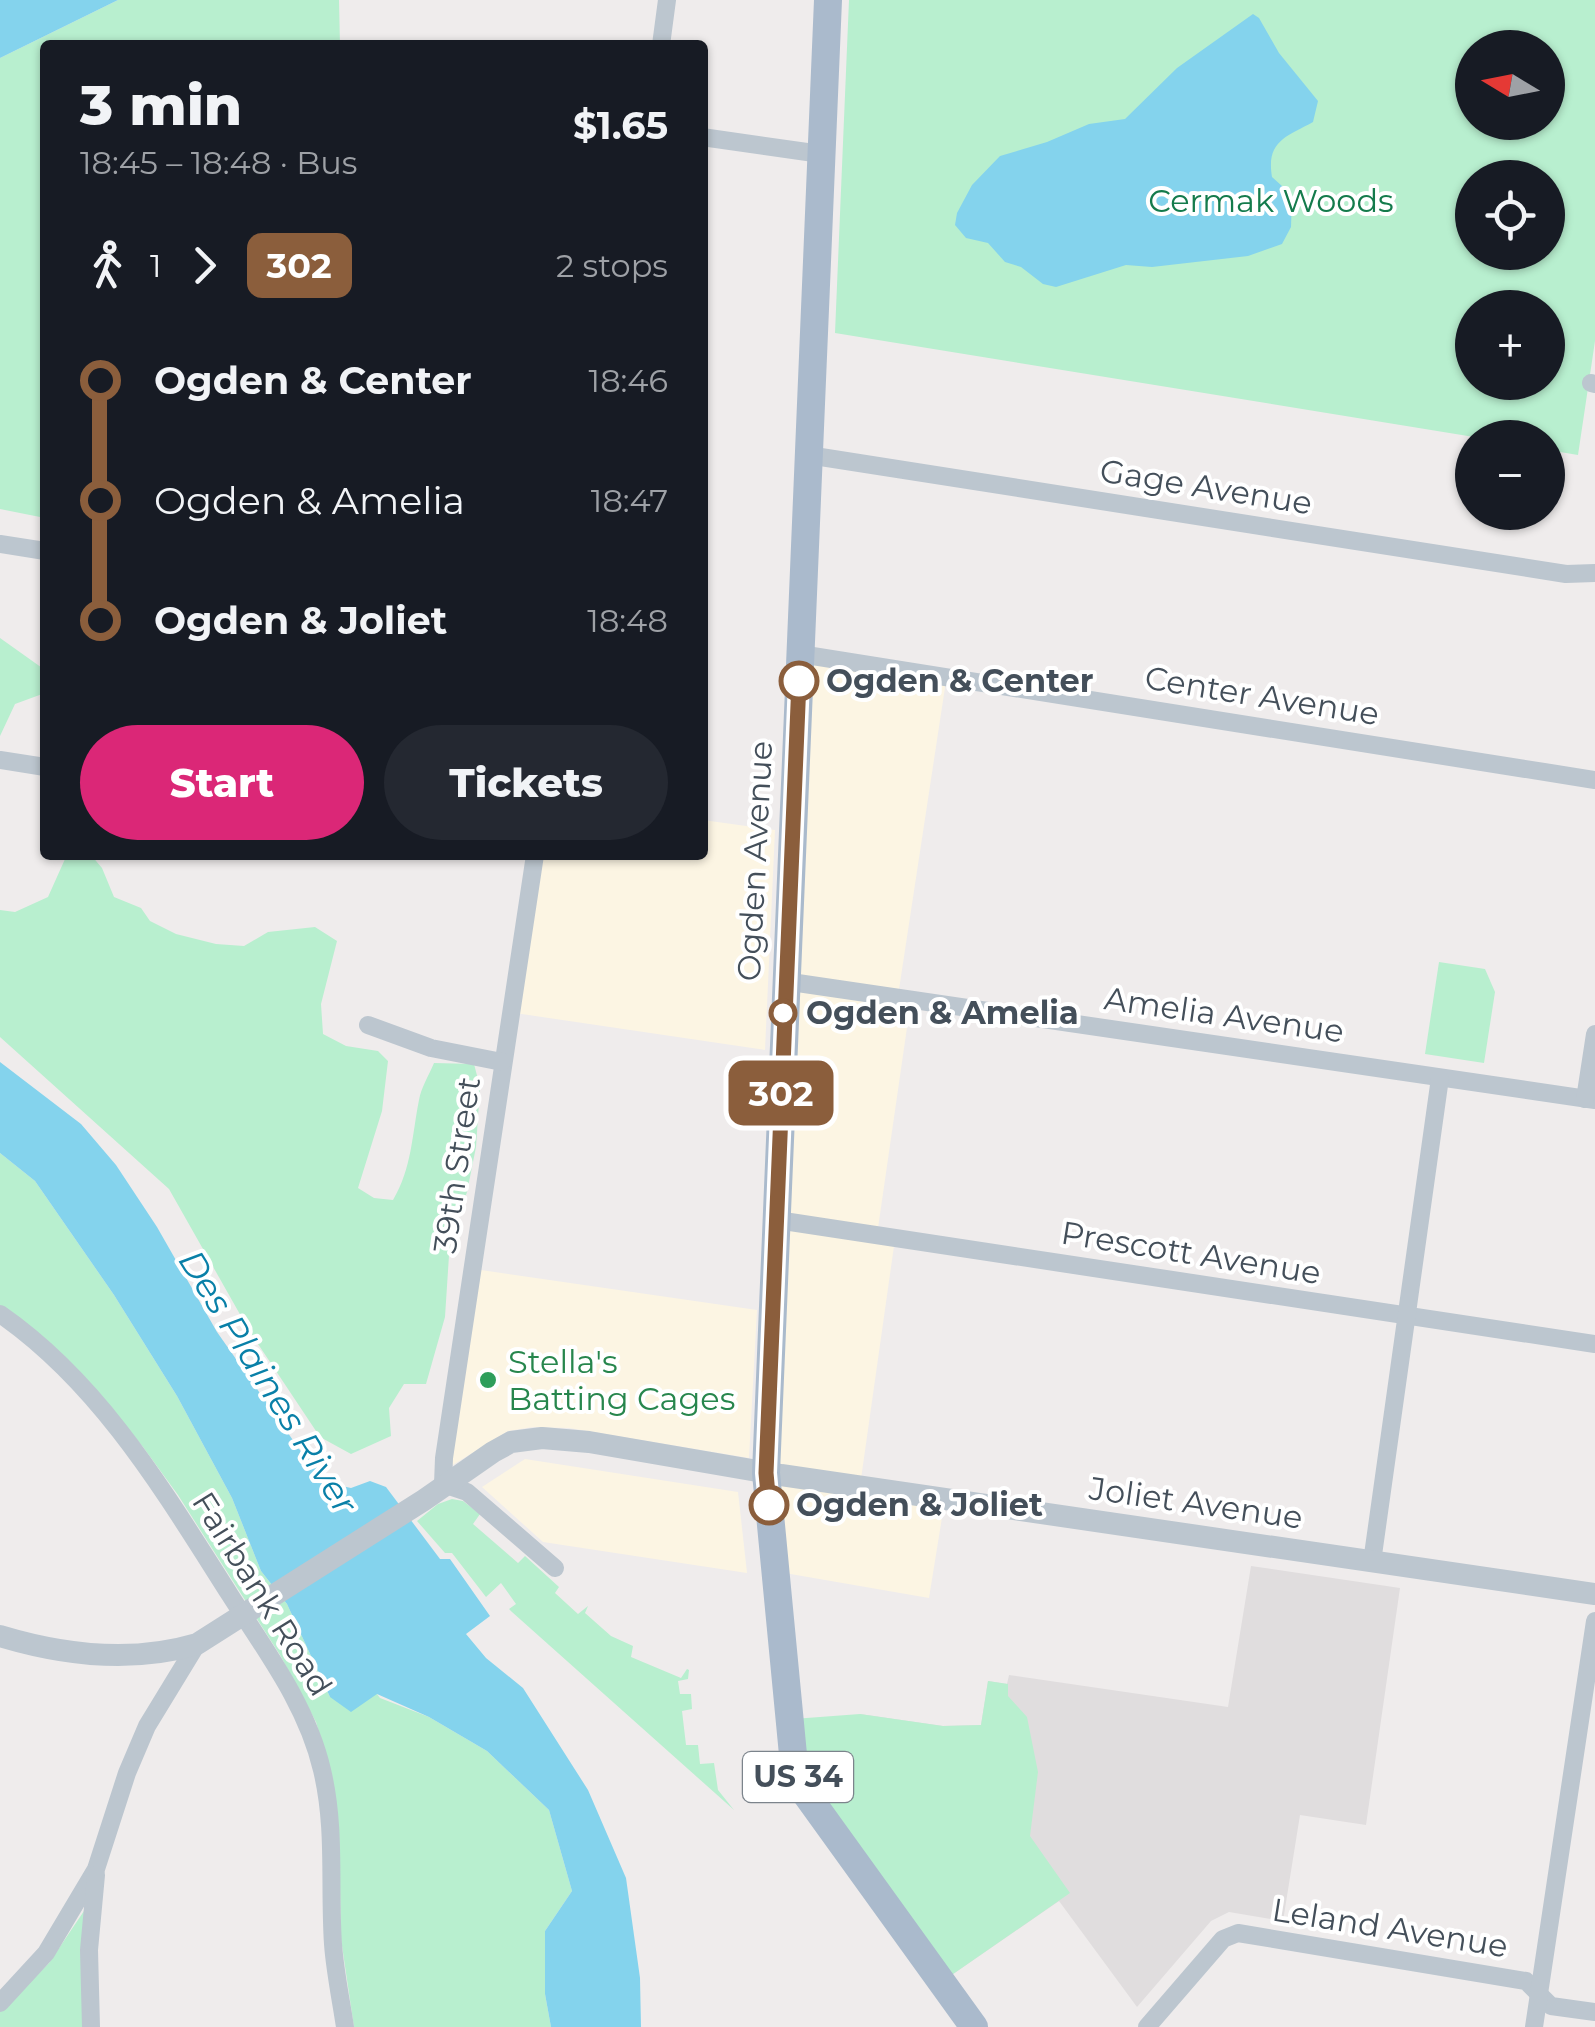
<!DOCTYPE html>
<html lang="en">
<head>
<meta charset="utf-8">
<style>
	body { margin:0; font-family:Montserrat,sans-serif; background:#242831; color:#f1f3f6; height:100vh; display:flex; flex-direction:column; font-size:38px; white-space:nowrap }
	* { box-sizing:border-box; margin:0 }
	p { font-size:32px; color:#9ea1a6 }
	.icon { flex:none; width:55px; height:55px; fill:none; stroke:currentColor; stroke-width:2; stroke-linecap:round; stroke-linejoin:round }
	.map { position:relative; flex:1; overflow:hidden }
	.side { position:absolute; left:40px; top:40px; width:668px; height:820px; display:flex; flex-direction:column; background:#171b24; border-radius:10px; box-shadow:0 2px 8px #0004 }
	.side>* { flex:none }
	.badge { padding:0 20px; border-radius:15px; font-size:35px; line-height:65px }
	.needle { width:65px; rotate:280deg }
	.buttons { position:absolute; left:1455px; top:30px; display:grid; gap:20px }
	.buttons a { display:grid; place-items:center; width:110px; height:110px; border-radius:50%; background:#171b24; box-shadow:0 2px 8px #0004; font-size:50px }
	.map>.badge { position:absolute; translate:-50% -50%; box-shadow:0 0 0 5px #fff }
	.legs { display:flex; align-items:center; gap:15px; height:110px; padding:0 40px; font-size:32px }
	.legs p { margin-inline-start:auto }
	.head { display:flex; align-items:center; justify-content:space-between; height:170px; padding:0 40px }
	h1 { font-size:55px; font-weight:800; line-height:75px }
	.cta { display:flex; gap:20px; margin-top:auto; padding:20px 40px }
	.cta a { flex:1; height:115px; border-radius:60px; background:#db2777; color:#fff; font-size:40px; font-weight:800; line-height:115px; text-align:center }
	.cta a+a { background:#242831; color:#f1f3f6 }
	ul { padding:0 40px; list-style:none }
	li { display:flex; align-items:center; gap:35px; height:120px; font-size:38px }
	li i { display:grid; place-items:center; width:15px; height:100%; margin:0 12px; background:currentColor }
	li i::after { content:''; width:25px; height:25px; margin:-12px; border:8px solid; border-radius:50%; background:#171b24 }
	li p { margin-inline-start:auto }
	li:first-child i { background:linear-gradient(#0000 50%,currentColor 0) }
	li:last-child i { background:linear-gradient(currentColor 50%,#0000 0) }
	.map>svg:first-child { display:block }
</style>
</head>
<body>
<div class="map">
<svg width="1595" height="2027" viewBox="0 0 1595 2027">
	<rect width="100%" height="100%" fill="#efecec"/>
	<g fill="#fcf5e3">
		<path d="M 803,658 L 946,681 L 898,996 L 911,1000 L 877,1235 L 895,1239 L 860,1486 L 945,1499 L 929,1598 L 779,1572 L 769,1469 Z"/>
		<path d="M 703,820 L 775,830 L 765,1050 L 515,1013 L 541,855 L 702,855 Z"/>
		<path d="M 481,1270 L 757,1310 L 749,1458 L 569,1428 L 533,1427 L 508,1431 L 451,1466 Z"/>
		<path d="M 525,1459 L 738,1492 L 747,1573 L 543,1542 L 482,1487 Z"/>
	</g>
	<path fill="#e0ddde" d="M 1251,1566 L 1400,1588 L 1366,1825 L 1300,1815 L 1283,1921 L 1229,1912 L 1211,1921 L 1137,2007 L 1059,1901 L 943,1981 L 860,1714 L 943,1726 L 981,1725 L 988,1681 L 1007,1684 L 1009,1675 L 1228,1707 Z"/>
	<g fill="#b8efcf" fill-rule="evenodd">
		<path d="M 118,0 L 339,0 L 340,45 L 45,45 L 45,518 L 0,509 L 0,58 Z"/>
		<path d="M 849,0 L 1595,0 L 1595,341 L 1578,455 L 1548,450 L 1548,438 L 1474,437 L 835,333 ZM 1472,48 L 1548,48 L 1548,122 L 1472,122 ZM 1472,178 L 1548,178 L 1548,252 L 1472,252 ZM 1472,308 L 1548,308 L 1548,382 L 1472,382 Z"/>
		<path d="M 0,638 L 45,670 L 45,693 L 15,704 L 0,736 Z"/>
		<path d="M 80,855 L 91,855 L 102,868 L 114,897 L 141,908 L 150,921 L 176,934 L 216,944 L 244,946 L 268,932 L 315,927 L 337,941 L 321,1004 L 323,1034 L 346,1046 L 378,1051 L 388,1061 L 382,1111 L 358,1188 L 374,1198 L 393,1200 C 412,1168 412,1135 419,1100 C 421,1088 429,1075 434,1063 L 474,1064 L 480,1087 L 476,1147 L 467,1192 L 450,1240 L 445,1317 L 426,1384 L 404,1384 L 389,1408 L 391,1436 L 351,1454 L 320,1437 L 250,1332 L 169,1189 L 0,1037 L 0,910 L 15,912 L 48,897 L 65,859 Z"/>
		<path d="M 1439,962 L 1485,969 L 1495,992 L 1484,1063 L 1425,1054 Z"/>
		<path d="M 0,1153 L 35,1181 L 114,1295 L 177,1396 L 232,1498 L 261,1571 L 287,1604 L 330,1697 L 377,1694 L 380,1698 L 429,1717 L 487,1751 L 549,1810 L 572,1891 L 545,1931 L 545,1994 L 551,2027 L 354,2027 L 341,1939 L 339,1834 L 330,1770 L 316,1722 L 280,1655 L 178,1495 L 143,1447 L 110,1407 L 0,1305 Z"/>
		<path d="M 452,1499 L 463,1501 L 480,1514 L 473,1524 L 518,1563 L 525,1556 L 559,1587 L 555,1593 L 578,1614 L 588,1606 L 585,1613 L 611,1636 L 633,1646 L 631,1657 L 681,1678 L 687,1669 L 689,1670 L 688,1679 L 678,1681 L 680,1694 L 691,1694 L 692,1709 L 682,1711 L 686,1745 L 698,1745 L 700,1764 L 714,1763 L 718,1790 L 734,1810 L 512,1612 L 509,1609 L 516,1604 L 501,1583 L 486,1597 L 452,1553 L 445,1553 L 417,1521 L 438,1504 Z"/>
		<path d="M 988,1681 L 1008,1684 L 1008,1696 L 1027,1717 L 1038,1772 L 1030,1836 L 1070,1893 L 943,1981 L 811,1800 L 793,1719 L 860,1714 L 943,1726 L 981,1725 Z"/>
		<path d="M 84,1911 L 82,2027 L 0,2027 L 0,2012 L 49,1963 Z"/>
	</g>
	<g fill="#84d3ed">
		<path d="M 0,0 L 118,0 L 0,58 Z"/>
		<path d="M 1253,14 L 1259,18 L 1279,53 L 1318,101 L 1313,122 C 1286,137 1266,141 1272,177 L 1292,195 L 1291,227 L 1282,244 L 1248,256 L 1152,267 L 1126,265 L 1056,287 L 1043,284 L 1021,267 L 1005,262 L 988,243 L 966,238 L 955,225 L 957,213 L 972,185 L 1000,156 L 1047,142 L 1089,124 L 1125,119 L 1177,68 Z"/>
		<path d="M 0,1062 L 81,1124 L 116,1165 L 157,1227 L 217,1332 L 302,1453 L 337,1485 L 351,1488 L 370,1481 L 386,1487 L 440,1559 L 450,1559 L 490,1616 L 466,1634 L 486,1658 L 523,1688 L 588,1790 L 626,1878 L 640,1978 L 641,2027 L 551,2027 L 545,1994 L 545,1931 L 572,1891 L 549,1810 L 487,1751 L 429,1717 L 377,1694 L 351,1712 L 330,1697 L 287,1604 L 261,1571 L 232,1498 L 177,1396 L 114,1295 L 35,1181 L 0,1153 Z"/>
	</g>
	<g fill="none" stroke-linecap="round" stroke-linejoin="round">
		<g stroke="#bcc6cf" stroke-width="18">
			<path d="M 661,45 L 667,0"/>
			<path d="M 702,137 L 821,154"/>
			<path d="M 1591,383 L 1595,384"/>
			<path d="M 808,455 L 1566,574 L 1595,573"/>
			<path d="M 0,544 L 45,551"/>
			<path d="M 800,654 L 1595,780"/>
			<path d="M 0,760 L 45,767"/>
			<path d="M 535,855 L 444,1458 L 443,1484 L 467,1492 L 555,1568"/>
			<path d="M 784,981 L 1595,1100"/>
			<path d="M 368,1025 L 431,1048 L 502,1062"/>
			<path d="M 1585,1099 L 1595,1034"/>
			<path d="M 777,1220 L 1595,1344"/>
			<path d="M 0,1314 C 101,1384 165,1493 230,1595 C 265,1650 307,1705 322,1770 C 336,1828 329,1885 333,1944 C 335,1972 341,2000 345,2027"/>
			<path d="M 1372,1562 L 1440,1078"/>
			<path d="M 0,2003 L 46,1953 L 96,1869 L 127,1773 L 147,1726 L 197,1644"/>
			<path d="M 91,2027 L 89,1950 L 96,1875"/>
			<path d="M 1147,2027 L 1223,1939 L 1238,1933 L 1526,1981 L 1551,2006 L 1595,2012"/>
			<path d="M 1534,2027 L 1595,1621"/>
		</g>
		<path stroke="#bcc6cf" stroke-width="22" d="M 0,1636 C 63,1655 133,1663 197,1644 L 424,1500 L 493,1452 L 511,1442 L 542,1438 L 589,1442 L 781,1475 L 1595,1594"/>
		<path stroke="#aabacc" stroke-width="28" d="M 828,0 L 766,1473 L 794,1765 L 801,1787 L 974,2027"/>
	</g>
	<g fill="none" stroke-linecap="round" stroke-linejoin="round">
		<g stroke="#fff" stroke-width="22">
			<path id="line-1" d="M 769,1505 L 766,1473 L 799,681"/>
		</g>
		<use href="#line-1" stroke="#8b5e3c" stroke-width="15"/>
	</g>
	<g fill="#fff" stroke="#8b5e3c" stroke-width="5">
		<circle cx="799" cy="681" r="18"/>
		<circle cx="783" cy="1013" r="12"/>
		<circle cx="769" cy="1505" r="18"/>
	</g>
	<circle fill="#2e9e5b" stroke="#fff" stroke-width="4" cx="488" cy="1380" r="10"/>
	<g text-anchor="middle" stroke-width="8" stroke-linejoin="round" paint-order="stroke">
		<rect fill="#fff" stroke="#7c848c" stroke-width="2.5" x="743" y="1752" width="110" height="50" rx="8"/>
		<g font-size="30" font-weight="bold" fill="#444f5a">
			<text x="798" y="1787">US 34</text>
		</g>
		<g font-size="32" fill="#147b4c" stroke="#fff">
			<text x="1271" y="212">Cermak Woods</text>
		</g>
		<g font-size="32" fill="#444f5a" stroke="#fff">
			<text transform="translate(1206 487) rotate(9)" y="11">Gage Avenue</text>
			<text transform="translate(1262 696) rotate(9)" y="11">Center Avenue</text>
			<text transform="translate(755 861) rotate(-87)" y="11">Ogden Avenue</text>
			<text transform="translate(1224 1015) rotate(8)" y="11">Amelia Avenue</text>
			<text transform="translate(457 1165) rotate(-82)" y="11">39th Street</text>
			<text transform="translate(1191 1253) rotate(9)" y="11">Prescott Avenue</text>
			<text transform="translate(1196 1503) rotate(8)" y="11">Joliet Avenue</text>
			<text transform="translate(262 1594) rotate(58)" y="11">Fairbank Road</text>
			<text transform="translate(1390 1928) rotate(9)" y="11">Leland Avenue</text>
		</g>
		<g font-size="32" font-weight="bold" fill="#444f5a" stroke="#fff" text-anchor="start">
			<text x="826" y="692">Ogden &amp; Center</text>
			<text x="806" y="1024">Ogden &amp; Amelia</text>
			<text x="796" y="1516">Ogden &amp; Joliet</text>
		</g>
		<g font-size="32" fill="#27864d" stroke="#fff" text-anchor="start">
			<text x="508" y="1373">Stella's<tspan x="508" dy="37">Batting Cages</tspan></text>
		</g>
		<g font-size="35" font-style="italic" fill="#0980a8" stroke="#fff">
			<text transform="translate(268 1382) rotate(58)" y="12">Des Plaines River</text>
		</g>
	</g>
</svg>
<div class="buttons">
<a><svg class="needle" viewBox="-14 -14 28 28"><path d="M0-13l5 13h-10z" fill="#e53935"/><path d="M0 13l5-13h-10z" fill="#9ea1a6"/></svg></a>
<a><svg class="icon" aria-label="locate" viewBox="0 0 24 24"><circle cx="12" cy="12" r="6"/><path d="M12 2v4M12 18v4M2 12h4M18 12h4"/></svg></a>
<a>+</a>
<a>−</a>
</div>
<b class="badge" style="left:781px;top:1093px;background:#8b5e3c;color:#fff">302</b>
<section class="side">
<div class="head"><div><h1>3 min</h1><p>18:45 – 18:48 · Bus</p></div><b>$1.65</b></div>
<div class="legs"><svg class="icon" aria-label="walk" viewBox="0 0 24 24"><circle cx="13" cy="4" r="2"/><path d="M13 8l-2 6 4 7M11 14l-3 7M7 12l3-4h3l4 4"/></svg>1<svg class="icon" aria-label="forward" viewBox="0 0 24 24"><path d="M9 5l7 7-7 7"/></svg><b class="badge" style="background:#8b5e3c;color:#fff">302</b><p>2 stops</p></div>
<ul>
<li><i style="color:#8b5e3c"></i><b>Ogden &amp; Center</b><p>18:46</p></li>
<li><i style="color:#8b5e3c"></i><span>Ogden &amp; Amelia</span><p>18:47</p></li>
<li><i style="color:#8b5e3c"></i><b>Ogden &amp; Joliet</b><p>18:48</p></li>
</ul>
<div class="cta"><a>Start</a><a>Tickets</a></div>
</section>
</div>
</body>
</html>
